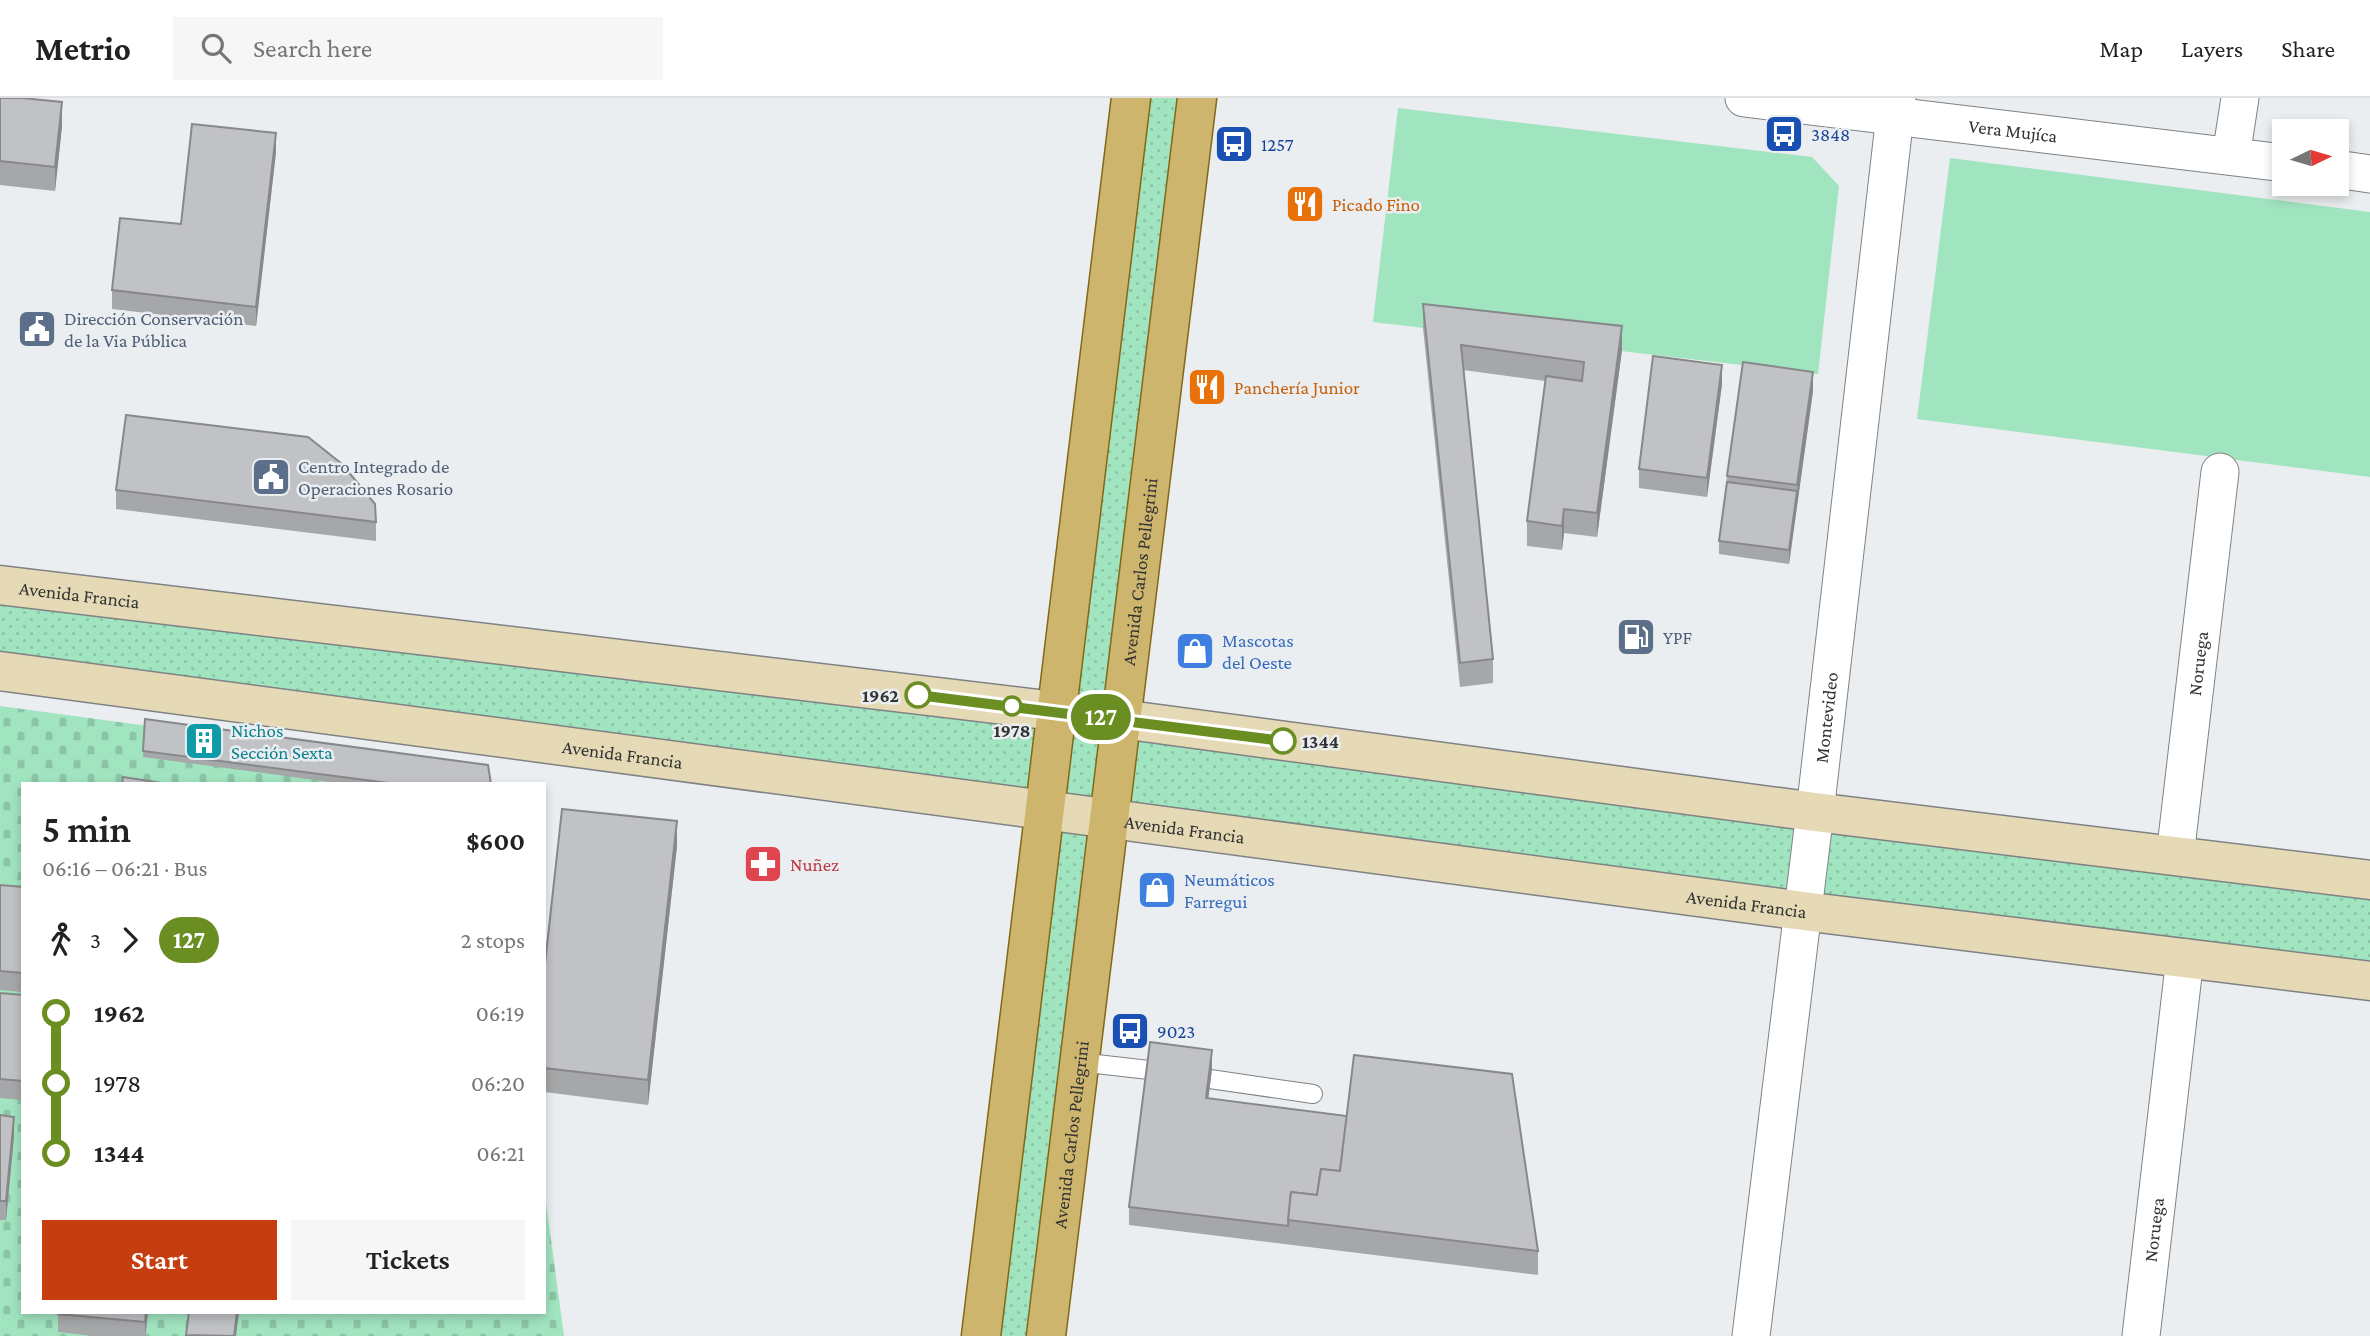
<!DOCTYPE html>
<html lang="en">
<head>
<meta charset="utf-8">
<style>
	body { margin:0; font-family:"Crimson Pro",serif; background:#f6f6f6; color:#222; height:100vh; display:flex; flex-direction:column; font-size:26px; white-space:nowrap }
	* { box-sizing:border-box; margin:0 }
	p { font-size:23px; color:#767676 }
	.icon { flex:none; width:38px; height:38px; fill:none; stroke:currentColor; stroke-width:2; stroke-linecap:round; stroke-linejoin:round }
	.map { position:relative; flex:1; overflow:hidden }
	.details { position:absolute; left:21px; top:684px; width:525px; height:532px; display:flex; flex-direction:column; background:#fff; border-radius:0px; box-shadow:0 4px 10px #0003 }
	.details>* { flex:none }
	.badge { padding:0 14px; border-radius:23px; font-size:24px; line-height:46px }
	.needle { width:46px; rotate:85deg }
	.fabs { position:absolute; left:2272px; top:21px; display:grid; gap:14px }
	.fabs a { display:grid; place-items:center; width:77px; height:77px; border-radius:0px; background:#fff; box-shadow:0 4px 10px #0003; font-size:35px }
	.map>.badge { position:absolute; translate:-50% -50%; box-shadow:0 0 0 4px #fff }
	.legs { display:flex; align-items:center; gap:10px; height:77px; padding:0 21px; font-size:23px }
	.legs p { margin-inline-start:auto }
	.overview { display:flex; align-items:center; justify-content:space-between; height:119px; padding:0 21px }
	h1 { font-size:38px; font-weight:600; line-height:52px }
	.action { display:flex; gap:14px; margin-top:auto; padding:14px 21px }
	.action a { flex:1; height:80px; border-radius:0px; background:#c63e0f; color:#fff; font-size:28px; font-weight:600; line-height:80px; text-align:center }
	.action a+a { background:#f6f6f6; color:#222 }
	ul { padding:0 21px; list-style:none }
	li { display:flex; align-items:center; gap:24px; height:70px; font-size:26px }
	li i { display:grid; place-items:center; width:10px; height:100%; margin:0 9px; background:currentColor }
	li i::after { content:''; width:18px; height:18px; margin:-9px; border:5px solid; border-radius:50%; background:#fff }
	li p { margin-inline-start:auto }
	li:first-child i { background:linear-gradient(#0000 50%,currentColor 0) }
	li:last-child i { background:linear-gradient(currentColor 50%,#0000 0) }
	header { display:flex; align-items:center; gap:42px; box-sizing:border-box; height:98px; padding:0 35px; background:#fff; border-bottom:2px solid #e0e0e0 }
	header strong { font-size:33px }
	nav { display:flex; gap:38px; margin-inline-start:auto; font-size:24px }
	.search { width:490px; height:63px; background:#f6f6f6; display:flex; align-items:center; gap:18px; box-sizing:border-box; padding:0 24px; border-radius:0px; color:#767676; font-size:26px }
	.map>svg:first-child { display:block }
</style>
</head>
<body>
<header>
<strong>Metrio</strong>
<div class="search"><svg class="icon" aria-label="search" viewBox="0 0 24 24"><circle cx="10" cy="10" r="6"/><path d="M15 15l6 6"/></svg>Search here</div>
<nav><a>Map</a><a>Layers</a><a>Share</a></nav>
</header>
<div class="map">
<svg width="2370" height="1238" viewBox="0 0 2370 1238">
	<defs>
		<pattern id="grass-dots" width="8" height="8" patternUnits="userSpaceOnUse" patternTransform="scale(1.75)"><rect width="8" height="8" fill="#a1e4c0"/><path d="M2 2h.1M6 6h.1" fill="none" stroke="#8bc4a6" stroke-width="1.8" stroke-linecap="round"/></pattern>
		<pattern id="cemetery-stones" width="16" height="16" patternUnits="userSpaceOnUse" patternTransform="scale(1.75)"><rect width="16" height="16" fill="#a1e4c0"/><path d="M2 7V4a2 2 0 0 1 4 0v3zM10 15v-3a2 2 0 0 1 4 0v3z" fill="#8bc4a6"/></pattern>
	</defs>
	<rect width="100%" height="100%" fill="#ebeef0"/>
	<path fill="url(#grass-dots)" d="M 1132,0 L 1197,0 L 1121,621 L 2370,782 L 2370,883 L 1110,719 L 1046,1238 L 981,1238 L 1044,712 L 0,573 L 0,487 L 1056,613 Z"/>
	<path fill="url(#cemetery-stones)" d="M 0,608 L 488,674 L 490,686 L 23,686 L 23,1214 L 544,1214 L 544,1090 L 564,1238 L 0,1238 Z"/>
	<g fill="#a1e4c0">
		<path d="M 1398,10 L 1812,59 L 1839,88 L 1818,276 L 1373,224 Z"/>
		<path d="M 1950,60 L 2370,114 L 2370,379 L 1917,321 Z"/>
	</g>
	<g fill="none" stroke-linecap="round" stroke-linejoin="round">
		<g stroke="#7f8284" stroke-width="20">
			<g id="service">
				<path d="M 1079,964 L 1149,972"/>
				<path d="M 1210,981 L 1313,996"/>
			</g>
		</g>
		<g stroke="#7f8284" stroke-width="39">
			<g id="minor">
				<path id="s1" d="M 1744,0 L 2284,65"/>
				<path d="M 2231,58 L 2240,0"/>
				<path d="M 2336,71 L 2370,76"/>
				<path id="s2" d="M 2175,758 L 2220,374"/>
				<path id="s3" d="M 1751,1238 L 1815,714 L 1897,0"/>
				<path id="s4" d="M 2141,1238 L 2185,860"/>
			</g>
		</g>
		<g stroke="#7f8284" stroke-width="41">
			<g id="secondary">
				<path id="s5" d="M 0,487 L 1121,621 L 1815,714 L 2370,782"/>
				<path id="s6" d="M 0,573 L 1803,813 L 2370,883"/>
			</g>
		</g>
		<g stroke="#826819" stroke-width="41">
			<g id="primary">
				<path d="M 981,1238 L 1131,0"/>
				<path id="s7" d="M 1046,1238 L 1197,0"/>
			</g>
		</g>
		<use href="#service" stroke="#fff" stroke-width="18"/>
		<use href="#minor" stroke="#fff" stroke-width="37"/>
		<use href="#secondary" stroke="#e6dab6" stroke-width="38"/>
		<use href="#primary" stroke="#ceb56d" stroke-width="38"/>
	</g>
	<g fill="#a6a7a9">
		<path d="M 0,0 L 62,28 L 55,93 L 0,87 Z"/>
		<path d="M 276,54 L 256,228 L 112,211 L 112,192 L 181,126 Z"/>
		<path d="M 1423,206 L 1622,252 L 1597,439 L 1564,435 L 1562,452 L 1527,448 L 1527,423 L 1545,283 L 1463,272 L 1493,561 L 1493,585 L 1460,589 L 1423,230 Z"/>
		<path d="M 1722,286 L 1707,399 L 1639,390 L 1639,371 Z"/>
		<path d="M 1813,293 L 1789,466 L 1719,456 L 1719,443 L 1727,378 Z"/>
		<path d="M 116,392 L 376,424 L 376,443 L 116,411 Z"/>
		<path d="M 145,621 L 491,686 L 345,686 L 143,659 Z"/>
		<path d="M 677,748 L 648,1007 L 544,994 L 544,875 Z"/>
		<path d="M 0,787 L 23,789 L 23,894 L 0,892 Z"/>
		<path d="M 0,895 L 23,897 L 23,1002 L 0,1000 Z"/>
		<path d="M 1212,971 L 1208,1001 L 1538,1153 L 1538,1177 L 1129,1127 L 1129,1109 Z"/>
		<path d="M 0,1017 L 14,1038 L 6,1122 L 0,1122 Z"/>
		<path d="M 58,1214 L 148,1214 L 146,1238 L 93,1238 L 58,1234 Z"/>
	</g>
	<g fill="#87888a">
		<path d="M 62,4 L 62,28 L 55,93 L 55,69 Z"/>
		<path d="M 276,35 L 276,54 L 256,228 L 256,209 Z"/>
		<path d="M 1622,228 L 1622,252 L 1597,439 L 1597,415 Z"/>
		<path d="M 1722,267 L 1722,286 L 1707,399 L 1707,380 Z"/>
		<path d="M 1813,274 L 1813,293 L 1789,466 L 1789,452 Z"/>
		<path d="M 1564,411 L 1564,435 L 1562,452 L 1562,428 Z"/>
		<path d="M 677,723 L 677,748 L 648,1007 L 648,982 Z"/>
		<path d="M 1212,952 L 1212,971 L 1206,1019 L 1206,1000 Z"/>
		<path d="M 14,1019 L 14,1038 L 6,1122 L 6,1103 Z"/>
		<path d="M 146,1214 L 148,1214 L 145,1238 L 145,1224 Z"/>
		<path d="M 237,1214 L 239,1214 L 236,1238 L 234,1238 Z"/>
	</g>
	<g fill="#c1c2c5" stroke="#87888a" stroke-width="2">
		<path d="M 0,0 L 22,0 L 62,4 L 55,69 L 0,63 Z"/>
		<path d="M 192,26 L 276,35 L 256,209 L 112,192 L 120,120 L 181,126 Z"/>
		<path d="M 1423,206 L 1622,228 L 1597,415 L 1564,411 L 1562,428 L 1527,423 L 1546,278 L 1582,283 L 1584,264 L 1461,247 L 1493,561 L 1460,565 Z"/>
		<path d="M 1653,258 L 1722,267 L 1707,380 L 1639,371 Z"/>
		<path d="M 1743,264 L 1813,274 L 1797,387 L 1727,378 Z"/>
		<path d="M 126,317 L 308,339 L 342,366 L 375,406 L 376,424 L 116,392 Z"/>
		<path d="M 1727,384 L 1797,393 L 1789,452 L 1719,443 Z"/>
		<path d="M 145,621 L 488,667 L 491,686 L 396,686 L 143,653 Z"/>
		<path d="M 123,679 L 168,686 L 122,686 Z"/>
		<path d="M 562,711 L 677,723 L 648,982 L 544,970 L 544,875 Z"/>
		<path d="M 0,787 L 23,789 L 23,875 L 0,873 Z"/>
		<path d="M 0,895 L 23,897 L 23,983 L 0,981 Z"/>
		<path d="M 1150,944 L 1212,952 L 1206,1000 L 1347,1018 L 1340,1073 L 1321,1071 L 1317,1097 L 1291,1094 L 1288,1128 L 1129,1109 Z"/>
		<path d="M 1354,957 L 1512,976 L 1538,1153 L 1288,1122 L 1291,1094 L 1317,1097 L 1321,1071 L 1340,1073 Z"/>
		<path d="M 0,1017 L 14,1019 L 6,1103 L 0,1103 Z"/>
		<path d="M 58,1214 L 146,1214 L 145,1224 L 58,1216 Z"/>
		<path d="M 189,1214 L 237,1214 L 234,1238 L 186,1237 Z"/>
	</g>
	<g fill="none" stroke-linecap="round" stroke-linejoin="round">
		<g stroke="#fff" stroke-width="16">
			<path id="line-1" d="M 918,597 L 1283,643"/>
		</g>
		<use href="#line-1" stroke="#6b8e23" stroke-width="10"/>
	</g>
	<defs>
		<g id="bus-square" transform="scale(2.0125)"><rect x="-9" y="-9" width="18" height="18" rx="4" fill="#1a4fb4" stroke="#ebeef0"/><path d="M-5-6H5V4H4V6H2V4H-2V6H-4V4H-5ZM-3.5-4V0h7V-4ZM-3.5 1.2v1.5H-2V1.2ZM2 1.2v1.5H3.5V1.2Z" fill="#fff"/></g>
		<g id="restaurant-square" transform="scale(2.0125)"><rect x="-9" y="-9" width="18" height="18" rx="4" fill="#e8710a" stroke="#ebeef0"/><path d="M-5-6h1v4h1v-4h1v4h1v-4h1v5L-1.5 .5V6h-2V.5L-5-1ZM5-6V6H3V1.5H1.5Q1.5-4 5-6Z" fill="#fff"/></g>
		<g id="civic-square" transform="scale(2.0125)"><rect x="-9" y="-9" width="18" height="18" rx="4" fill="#5c6f8a" stroke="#ebeef0"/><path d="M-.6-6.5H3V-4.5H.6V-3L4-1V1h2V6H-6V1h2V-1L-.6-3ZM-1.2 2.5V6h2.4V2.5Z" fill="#fff"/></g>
		<g id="fuel-square" transform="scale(2.0125)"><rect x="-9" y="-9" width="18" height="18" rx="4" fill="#5c6f8a" stroke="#ebeef0"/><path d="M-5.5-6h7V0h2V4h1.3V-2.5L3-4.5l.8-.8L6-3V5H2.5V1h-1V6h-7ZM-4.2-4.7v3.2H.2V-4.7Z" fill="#fff"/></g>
		<g id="shop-square" transform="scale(2.0125)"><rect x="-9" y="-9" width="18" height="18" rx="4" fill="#3f7fe0" stroke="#ebeef0"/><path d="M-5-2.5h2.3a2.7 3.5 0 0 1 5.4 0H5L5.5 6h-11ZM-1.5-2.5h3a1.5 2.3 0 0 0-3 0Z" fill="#fff"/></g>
		<g id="building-square" transform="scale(2.0125)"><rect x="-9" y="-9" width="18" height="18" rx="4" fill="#0f9aa8" stroke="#ebeef0"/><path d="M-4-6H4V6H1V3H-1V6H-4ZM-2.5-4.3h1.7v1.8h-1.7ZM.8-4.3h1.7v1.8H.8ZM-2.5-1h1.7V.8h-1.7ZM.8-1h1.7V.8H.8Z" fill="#fff"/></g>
		<g id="pharmacy-square" transform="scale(2.0125)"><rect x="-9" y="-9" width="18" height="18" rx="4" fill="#e0444e" stroke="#ebeef0"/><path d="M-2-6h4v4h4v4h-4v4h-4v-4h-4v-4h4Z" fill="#fff"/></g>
	</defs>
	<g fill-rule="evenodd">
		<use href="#bus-square" x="1784" y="36"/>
		<use href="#bus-square" x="1234" y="46"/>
		<use href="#restaurant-square" x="1305" y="106"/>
		<use href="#civic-square" x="37" y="231"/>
		<use href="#restaurant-square" x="1207" y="289"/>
		<use href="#civic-square" x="271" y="379"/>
		<use href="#fuel-square" x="1636" y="539"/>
		<use href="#shop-square" x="1195" y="553"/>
		<use href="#building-square" x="204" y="643"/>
		<use href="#pharmacy-square" x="763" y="766"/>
		<use href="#shop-square" x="1157" y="792"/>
		<use href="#bus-square" x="1130" y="933"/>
	</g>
	<g fill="#fff" stroke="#6b8e23" stroke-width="3.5">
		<circle cx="918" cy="597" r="12"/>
		<circle cx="1012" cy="608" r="9"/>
		<circle cx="1283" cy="643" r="12"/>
	</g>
	<g text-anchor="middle" stroke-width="5" stroke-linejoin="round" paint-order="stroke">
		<g font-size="19" fill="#323434" stroke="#ebeef0">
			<text dy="7" stroke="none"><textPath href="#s1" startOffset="271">Vera Mujíca</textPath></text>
			<text dy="7" stroke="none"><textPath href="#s7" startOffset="770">Avenida Carlos Pellegrini</textPath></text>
			<text dy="7" stroke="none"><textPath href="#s5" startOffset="80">Avenida Francia</textPath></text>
			<text dy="7" stroke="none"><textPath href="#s2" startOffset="194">Noruega</textPath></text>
			<text dy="7" stroke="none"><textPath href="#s3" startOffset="623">Montevideo</textPath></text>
			<text dy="7" stroke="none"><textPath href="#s6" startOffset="628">Avenida Francia</textPath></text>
			<text dy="7" stroke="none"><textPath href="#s6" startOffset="1195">Avenida Francia</textPath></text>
			<text dy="7" stroke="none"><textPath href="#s6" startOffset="1762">Avenida Francia</textPath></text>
			<text dy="7" stroke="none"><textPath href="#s7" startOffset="203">Avenida Carlos Pellegrini</textPath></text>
			<text dy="7" stroke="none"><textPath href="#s4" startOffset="107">Noruega</textPath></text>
		</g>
		<g font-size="19" fill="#164399" stroke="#ebeef0" text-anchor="start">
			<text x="1811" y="43">3848</text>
			<text x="1261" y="53">1257</text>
			<text x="1157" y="940">9023</text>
		</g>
		<g font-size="19" fill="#c56008" stroke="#ebeef0" text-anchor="start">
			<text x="1332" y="113">Picado Fino</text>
			<text x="1234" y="296">Panchería Junior</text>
		</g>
		<g font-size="19" fill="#4e5e75" stroke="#ebeef0" text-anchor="start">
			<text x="64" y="227">Dirección Conservación<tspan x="64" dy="22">de la Via Pública</tspan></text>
			<text x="298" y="375">Centro Integrado de<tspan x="298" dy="22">Operaciones Rosario</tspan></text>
			<text x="1663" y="546">YPF</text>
		</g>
		<g font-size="19" fill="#366cbe" stroke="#ebeef0" text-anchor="start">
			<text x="1222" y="549">Mascotas<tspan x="1222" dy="22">del Oeste</tspan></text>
			<text x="1184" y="788">Neumáticos<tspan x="1184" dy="22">Farregui</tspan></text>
		</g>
		<g font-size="19" font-weight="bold" fill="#323434" stroke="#ebeef0" text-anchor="end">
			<text x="899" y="604">1962</text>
			<text x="1012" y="639" text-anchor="middle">1978</text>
			<text x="1302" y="650" text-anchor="start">1344</text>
		</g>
		<g font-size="19" fill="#0d838f" stroke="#ebeef0" text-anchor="start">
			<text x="231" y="639">Nichos<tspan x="231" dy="22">Sección Sexta</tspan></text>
		</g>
		<g font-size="19" fill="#be3a42" stroke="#ebeef0" text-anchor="start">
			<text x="790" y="773">Nuñez</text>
		</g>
	</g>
</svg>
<div class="fabs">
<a><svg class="needle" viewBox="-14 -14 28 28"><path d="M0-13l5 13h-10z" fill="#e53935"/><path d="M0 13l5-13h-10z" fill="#767676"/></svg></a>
</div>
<b class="badge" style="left:1101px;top:619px;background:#6b8e23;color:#fff">127</b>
<section class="details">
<div class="overview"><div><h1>5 min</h1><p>06:16 – 06:21 · Bus</p></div><b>$600</b></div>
<div class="legs"><svg class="icon" aria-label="walk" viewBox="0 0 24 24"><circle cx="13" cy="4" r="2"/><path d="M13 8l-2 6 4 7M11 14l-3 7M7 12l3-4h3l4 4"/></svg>3<svg class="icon" aria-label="forward" viewBox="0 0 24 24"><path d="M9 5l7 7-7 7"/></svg><b class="badge" style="background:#6b8e23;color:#fff">127</b><p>2 stops</p></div>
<ul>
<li><i style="color:#6b8e23"></i><b>1962</b><p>06:19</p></li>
<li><i style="color:#6b8e23"></i><span>1978</span><p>06:20</p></li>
<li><i style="color:#6b8e23"></i><b>1344</b><p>06:21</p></li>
</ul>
<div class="action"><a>Start</a><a>Tickets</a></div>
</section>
</div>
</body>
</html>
